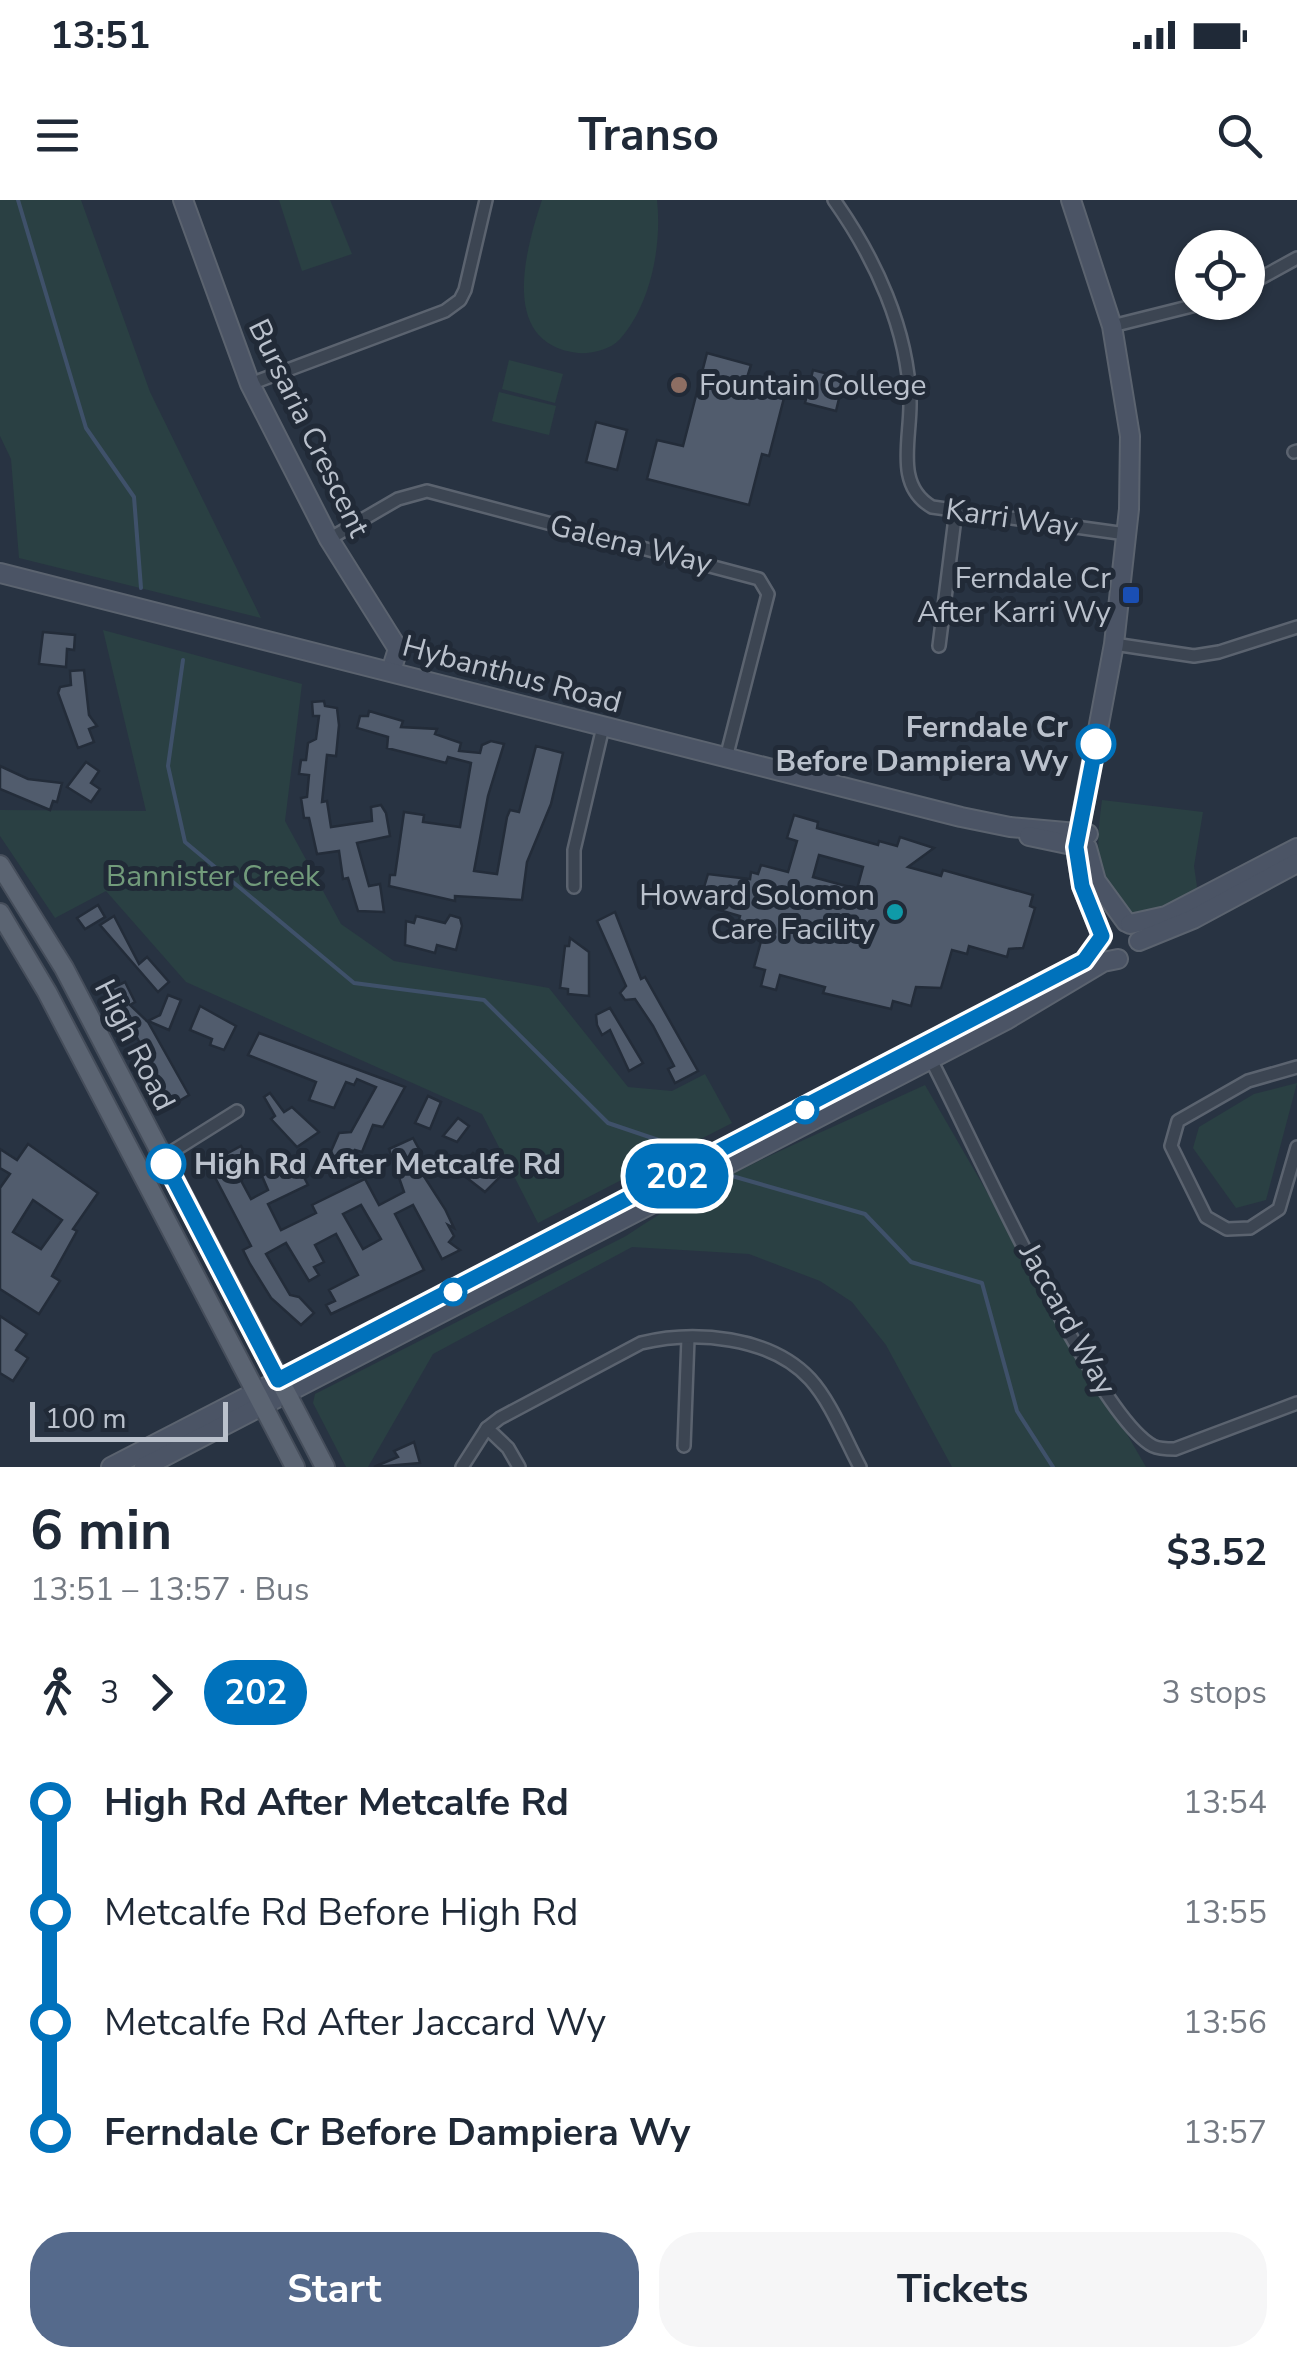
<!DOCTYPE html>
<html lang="en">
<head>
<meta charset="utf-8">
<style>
	body { margin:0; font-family:"Nunito Sans",sans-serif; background:#f6f6f7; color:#1f2937; height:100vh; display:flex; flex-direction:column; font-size:38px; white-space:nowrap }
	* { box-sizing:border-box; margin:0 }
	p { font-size:32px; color:#747a83 }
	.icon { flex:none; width:55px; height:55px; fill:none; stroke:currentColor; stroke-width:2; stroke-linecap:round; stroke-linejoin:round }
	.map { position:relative; height:1267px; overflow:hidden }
	.details { display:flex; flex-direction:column; background:#fff; flex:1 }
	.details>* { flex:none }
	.badge { padding:0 20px; border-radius:32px; font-size:35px; line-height:65px }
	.fabs { position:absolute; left:1175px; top:30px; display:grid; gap:20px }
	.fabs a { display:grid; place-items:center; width:90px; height:90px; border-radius:50%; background:#fff; box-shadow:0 2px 8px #0004; font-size:50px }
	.scale { position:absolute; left:30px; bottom:25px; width:198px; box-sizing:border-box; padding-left:10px; border:5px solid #bac1cc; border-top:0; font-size:28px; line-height:35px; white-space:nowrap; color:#bac1cc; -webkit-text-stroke:8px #212a37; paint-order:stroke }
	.map>.badge { position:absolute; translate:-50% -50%; box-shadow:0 0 0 5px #fff }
	.legs { display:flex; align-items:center; gap:15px; height:110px; padding:0 30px; font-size:32px }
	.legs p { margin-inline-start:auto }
	.summary { display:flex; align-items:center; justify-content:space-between; height:170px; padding:0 30px }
	h1 { font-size:55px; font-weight:700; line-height:75px }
	.action { display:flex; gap:20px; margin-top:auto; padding:20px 30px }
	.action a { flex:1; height:115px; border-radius:40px; background:#556a8c; color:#fff; font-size:40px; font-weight:700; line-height:115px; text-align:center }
	.action a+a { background:#f6f6f7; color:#1f2937 }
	ul { padding:0 30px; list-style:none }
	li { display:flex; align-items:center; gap:35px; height:110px; font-size:38px }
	li i { display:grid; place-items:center; width:15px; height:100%; margin:0 12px; background:currentColor }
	li i::after { content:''; width:25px; height:25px; margin:-12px; border:8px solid; border-radius:50%; background:#fff }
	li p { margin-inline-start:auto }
	li:first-child i { background:linear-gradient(#0000 50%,currentColor 0) }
	li:last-child i { background:linear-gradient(currentColor 50%,#0000 0) }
	.status { display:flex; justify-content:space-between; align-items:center; height:70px; padding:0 50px; background:#fff; direction:ltr }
	.status svg { height:28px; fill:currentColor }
	header { display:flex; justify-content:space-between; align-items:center; height:130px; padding:0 30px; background:#fff; font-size:45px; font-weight:700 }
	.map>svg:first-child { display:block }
</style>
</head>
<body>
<div class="status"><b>13:51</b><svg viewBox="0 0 49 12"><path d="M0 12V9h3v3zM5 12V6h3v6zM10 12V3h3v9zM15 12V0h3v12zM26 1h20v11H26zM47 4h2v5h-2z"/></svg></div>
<header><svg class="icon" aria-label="menu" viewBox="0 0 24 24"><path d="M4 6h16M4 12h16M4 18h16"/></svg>Transo<svg class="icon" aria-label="search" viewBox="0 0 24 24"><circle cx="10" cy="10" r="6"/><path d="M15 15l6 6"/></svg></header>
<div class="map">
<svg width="1297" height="1267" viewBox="0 0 1297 1267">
	<rect width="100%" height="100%" fill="#283342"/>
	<g fill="#2a4043">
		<path d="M 0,0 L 81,0 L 150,192 L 261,418 L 19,358 L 11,259 L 0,236 Z"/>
		<path d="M 279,0 L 330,0 L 352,54 L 302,71 Z"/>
		<path d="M 542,0 L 657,0 C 662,45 651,104 620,139 C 610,150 591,154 578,153 C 499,144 525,51 542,0 Z"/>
		<path d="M 509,160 L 563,174 L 555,203 L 502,189 Z"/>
		<path d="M 499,192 L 556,206 L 549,235 L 492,221 Z"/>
		<path d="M 103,430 L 302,484 L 285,621 L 341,724 L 394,761 L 549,788 L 628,887 L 672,891 L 705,874 L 732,923 L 538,1023 L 482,914 L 186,782 L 106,691 L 55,718 L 0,636 L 0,610 L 146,611 Z"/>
		<path d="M 1102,600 L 1203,612 L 1194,666 L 1197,687 L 1191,693 C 1176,700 1157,713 1140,715 C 1131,716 1126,711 1120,704 C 1093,674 1097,639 1102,600 Z"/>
		<path d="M 1297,883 L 1266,1000 L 1236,1008 L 1193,948 L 1199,927 L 1254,894 Z"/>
		<path d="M 925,885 L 1146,1267 L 952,1267 L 886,1145 L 852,1102 L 820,1081 L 749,1054 L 632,1047 L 433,1154 L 368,1267 L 346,1267 L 313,1203 L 315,1194 L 626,1036 C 719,973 824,932 925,885 Z"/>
	</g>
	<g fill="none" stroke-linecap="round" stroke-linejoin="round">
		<g stroke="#3f516a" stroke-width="4">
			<path d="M 18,0 L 86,228 L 134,297 L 141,388"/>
			<path d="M 183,460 L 168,566 L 185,642 L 354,783 L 484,800 L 608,923 L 685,949"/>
			<path d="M 732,976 L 865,1014 L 911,1062 L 982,1083 L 1017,1211 L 1053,1267"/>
		</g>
	</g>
	<g fill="#515c6d" stroke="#232c39" stroke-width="2.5" fill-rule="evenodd">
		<path d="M 707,153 L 751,165 L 745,184 L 785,194 L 769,256 L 762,254 L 749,305 L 647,279 L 657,240 L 683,246 Z"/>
		<path d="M 813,170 L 844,178 L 836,211 L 805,203 Z"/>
		<path d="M 596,222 L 627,230 L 617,270 L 586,262 Z"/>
		<path d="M 43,432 L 75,435 L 74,450 L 67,449 L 66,467 L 39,464 Z"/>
		<path d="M 84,470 L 89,515 L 97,526 L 89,529 L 94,542 L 78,548 L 58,493 L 60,487 L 71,485 L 70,471 Z"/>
		<path d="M 324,501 L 325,506 L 337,508 L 339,525 L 336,556 L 327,555 L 322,602 L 327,601 L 331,627 L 372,621 L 371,607 L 381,605 L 386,613 L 390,636 L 357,643 L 369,686 L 380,684 L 384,712 L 358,711 L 348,678 L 343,679 L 339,651 L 317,654 L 309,618 L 304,618 L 301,598 L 307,597 L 309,575 L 299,574 L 301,560 L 306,560 L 308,543 L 316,539 L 319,516 L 313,516 L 312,502 Z"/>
		<path d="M 369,511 L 403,521 L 401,527 L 437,529 L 435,534 L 461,543 L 459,551 L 480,553 L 482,545 L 491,541 L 504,544 L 488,596 L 474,671 L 497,674 L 507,617 L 510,610 L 519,612 L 536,546 L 563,553 L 551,604 L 527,662 L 522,700 L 455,696 L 455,701 L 389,686 L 390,675 L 395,675 L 404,612 L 424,615 L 423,622 L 460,627 L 471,563 L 448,557 L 446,563 L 387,548 L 388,537 L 357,528 L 360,516 L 368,516 Z"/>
		<path d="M 86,562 L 99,571 L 91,583 L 100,589 L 91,602 L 67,587 Z"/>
		<path d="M 0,566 L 28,579 L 62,583 L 57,602 L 53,601 L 50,610 L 0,589 Z"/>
		<path d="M 794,615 L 818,622 L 817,628 L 878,645 L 879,641 L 897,646 L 900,637 L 934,648 L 908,667 L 941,676 L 943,670 L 1033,695 L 1030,706 L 1035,708 L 1023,748 L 1009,749 L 1007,757 L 969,746 L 967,754 L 952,750 L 941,788 L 916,787 L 911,806 L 893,801 L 891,809 L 823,793 L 825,787 L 780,775 L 776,790 L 761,786 L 765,770 L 754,767 L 763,734 L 737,727 L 740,716 L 699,704 L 708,674 L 750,679 L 751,672 L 758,674 L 761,665 L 788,672 L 797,641 L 787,638 ZM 819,655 L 863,667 L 857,689 L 813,677 Z"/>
		<path d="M 98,705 L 105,717 L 85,729 L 77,718 Z"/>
		<path d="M 615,712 L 641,779 L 645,777 L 698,871 L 675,883 L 668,869 L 674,866 L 653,826 L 635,799 L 625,800 L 620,793 L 626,786 L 597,721 Z"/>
		<path d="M 450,715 L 460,718 L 462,726 L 456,750 L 437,745 L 435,753 L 405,745 L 406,721 L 414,723 L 416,716 L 445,723 Z"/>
		<path d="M 114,716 L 139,764 L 147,757 L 169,782 L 158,792 L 100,725 Z"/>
		<path d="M 570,738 L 589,752 L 589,796 L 568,794 L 568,789 L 560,788 L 565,746 L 569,746 Z"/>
		<path d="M 125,782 L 135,802 L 130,805 L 148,822 L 189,895 L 174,904 L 168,906 L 145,867 L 140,857 L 146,854 L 110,789 Z"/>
		<path d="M 168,795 L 181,800 L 169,830 L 148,821 L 160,815 Z"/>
		<path d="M 200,806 L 236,826 L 224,850 L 210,845 L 212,839 L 190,830 Z"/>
		<path d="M 610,808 L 643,863 L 629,871 L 610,830 L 602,835 L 597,825 L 596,815 Z"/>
		<path d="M 259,833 L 405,887 L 383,927 L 373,925 L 362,952 L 355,950 L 348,965 L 335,972 L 325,965 L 339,933 L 351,932 L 376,887 L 357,879 L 354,885 L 346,882 L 334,908 L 309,900 L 316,882 L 248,855 Z"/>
		<path d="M 270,893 L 284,912 L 292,907 L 319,932 L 297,947 L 271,919 L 275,916 L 264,897 Z"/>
		<path d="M 428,896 L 441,902 L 430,929 L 415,923 Z"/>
		<path d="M 458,918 L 469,926 L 457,942 L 443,936 Z"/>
		<path d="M 413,938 L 420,951 L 412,955 L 410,969 L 414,972 L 418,967 L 445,1009 L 454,1028 L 448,1025 L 454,1036 L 449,1042 L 460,1050 L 442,1059 L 413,1005 L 395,1014 L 424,1070 L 331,1114 L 326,1105 L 335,1101 L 329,1090 L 358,1075 L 336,1034 L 315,1045 L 324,1062 L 314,1067 L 319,1075 L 309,1081 L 286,1043 L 266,1054 L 290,1095 L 299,1097 L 314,1113 L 301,1125 L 271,1098 L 250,1064 L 243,1050 L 251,1046 L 208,964 L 241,946 L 252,965 L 237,973 L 251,999 L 268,990 L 262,976 L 295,960 L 308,985 L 268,1004 L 281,1030 L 316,1013 L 312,1005 L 365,979 L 379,1005 L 404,992 L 389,949 ZM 361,1005 L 381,1039 L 363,1049 L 343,1014 Z"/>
		<path d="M 28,944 L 98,993 L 73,1029 L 77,1031 L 52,1076 L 60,1081 L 39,1114 L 0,1089 L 0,988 L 10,974 L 0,968 L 0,949 L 17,960 ZM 33,1000 L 62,1020 L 41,1049 L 13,1032 Z"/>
		<path d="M 473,953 L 502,975 L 485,992 L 458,971 Z"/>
		<path d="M 0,1116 L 27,1134 L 16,1150 L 28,1158 L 13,1181 L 0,1173 Z"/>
		<path d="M 414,1242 L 420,1263 L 374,1267 L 398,1257 L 394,1251 Z"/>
	</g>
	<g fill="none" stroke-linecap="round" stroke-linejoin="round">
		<g stroke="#5b636f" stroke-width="16">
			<g id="street">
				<path d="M 834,0 C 875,58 908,129 910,201 C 911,239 894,285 932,307 L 1126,334"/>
				<path d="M 1248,85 L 1297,58"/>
				<path d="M 1112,126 L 1208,102"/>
				<path d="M 250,184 L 445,111 L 460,100 L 465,90 L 486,0"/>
				<path d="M 1294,252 L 1297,251"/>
				<path d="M 329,339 L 398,299 L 427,291 L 759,379 L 768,394 L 726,558"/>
				<path d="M 1114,444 L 1194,456 L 1219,452 L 1297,427"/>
				<path d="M 939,446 L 956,310"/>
				<path d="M 574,687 L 574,650 L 603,527"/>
				<path d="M 929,856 C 968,929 1094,1215 1153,1246 C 1159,1249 1168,1249 1175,1249 L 1297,1203"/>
				<path d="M 1297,867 L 1248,881 L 1178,921 L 1171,946 L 1206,1017 L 1227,1029 L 1250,1028 L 1279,1009 L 1297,947"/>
				<path d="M 162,958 L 237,911"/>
				<path d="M 487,1228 L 508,1248 L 519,1267"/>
				<path d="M 684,1246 L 688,1138"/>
				<path d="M 462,1267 L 487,1228 L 500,1218 L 641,1143 C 694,1130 770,1136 810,1179 C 831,1202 845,1239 860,1267"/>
			</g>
		</g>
		<g stroke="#5b636f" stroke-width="22">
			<g id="secondary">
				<path d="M 183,0 L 250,184 L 329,339 L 398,449 L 391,471"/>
				<path d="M 1071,0 L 1112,126 L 1130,236 L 1129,309 L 1114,444 L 1076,647 L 1082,686 L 1102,736"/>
				<path d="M 0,373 L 961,617 L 1010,627 L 1088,634"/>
				<path d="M 1029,636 L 1086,648"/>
				<path d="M 1087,648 L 1096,681 L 1126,722"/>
				<path d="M 1130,724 L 1166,716 L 1297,648"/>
				<path d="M 1139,741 L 1193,719 L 1297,663"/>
				<path d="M 111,1267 L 1001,808 L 1084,761 L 1101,739"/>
				<path d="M 144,1267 L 1006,820 L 1103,762 L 1118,759"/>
			</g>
		</g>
		<g stroke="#464e5b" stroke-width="22">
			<g id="primary">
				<path d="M 0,665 L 64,768 L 325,1267"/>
				<path d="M 0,713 L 47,792 L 295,1267"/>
			</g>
		</g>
		<use href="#street" stroke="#3c4552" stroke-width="11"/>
		<use href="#secondary" stroke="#4b5465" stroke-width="18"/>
		<use href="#primary" stroke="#5b6472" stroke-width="18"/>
	</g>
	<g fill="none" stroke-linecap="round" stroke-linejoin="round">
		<g stroke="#fff" stroke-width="22">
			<path id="line-1" d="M 166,964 L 278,1180 L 1084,761 L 1102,736 L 1082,686 L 1076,647 L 1096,544"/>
		</g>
		<use href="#line-1" stroke="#0072bc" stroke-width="15"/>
	</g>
	<circle fill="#8d6e63" stroke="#212a37" stroke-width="4" cx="679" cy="185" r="10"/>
	<rect fill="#1a4fb4" stroke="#212a37" stroke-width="4" x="1121" y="385" width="20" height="20" rx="5"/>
	<g fill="#fff" stroke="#0072bc" stroke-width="5">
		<circle cx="1096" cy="544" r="18"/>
		<circle cx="805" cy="910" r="12"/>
		<circle cx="166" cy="964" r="18"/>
		<circle cx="453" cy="1092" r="12"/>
	</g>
	<circle fill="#0f9aa8" stroke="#212a37" stroke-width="4" cx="895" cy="712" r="10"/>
	<g text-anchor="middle" stroke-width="10" stroke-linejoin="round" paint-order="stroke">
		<g font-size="30" fill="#bac1cc" stroke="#212a37" text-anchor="end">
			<text x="699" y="195" text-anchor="start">Fountain College</text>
			<text x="1111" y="388">Ferndale Cr<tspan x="1111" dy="34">After Karri Wy</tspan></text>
			<text x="875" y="705">Howard Solomon<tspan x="875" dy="34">Care Facility</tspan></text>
		</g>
		<g font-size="30" fill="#bac1cc" stroke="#212a37">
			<text transform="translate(309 228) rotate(64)" y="10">Bursaria Crescent</text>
			<text transform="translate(1012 318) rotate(8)" y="10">Karri Way</text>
			<text transform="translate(631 344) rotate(14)" y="10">Galena Way</text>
			<text transform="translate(512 474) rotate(15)" y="10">Hybanthus Road</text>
			<text transform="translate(135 845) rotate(63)" y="10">High Road</text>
			<text transform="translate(1068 1119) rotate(61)" y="10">Jaccard Way</text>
		</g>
		<g font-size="30" font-weight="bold" fill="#bac1cc" stroke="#212a37" text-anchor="end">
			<text x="1068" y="537">Ferndale Cr<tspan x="1068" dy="34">Before Dampiera Wy</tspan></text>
			<text x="194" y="974" text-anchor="start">High Rd After Metcalfe Rd</text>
		</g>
		<g font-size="30" fill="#729b7b" stroke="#212a37">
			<text x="213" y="686">Bannister Creek</text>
		</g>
	</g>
</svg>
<div class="fabs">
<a><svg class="icon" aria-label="locate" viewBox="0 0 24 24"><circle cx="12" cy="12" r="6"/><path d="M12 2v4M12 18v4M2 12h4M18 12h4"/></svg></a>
</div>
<div class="scale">100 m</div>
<b class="badge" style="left:677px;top:976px;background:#0072bc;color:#fff">202</b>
</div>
<section class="details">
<div class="summary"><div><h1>6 min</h1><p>13:51 – 13:57 · Bus</p></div><b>$3.52</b></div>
<div class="legs"><svg class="icon" aria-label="walk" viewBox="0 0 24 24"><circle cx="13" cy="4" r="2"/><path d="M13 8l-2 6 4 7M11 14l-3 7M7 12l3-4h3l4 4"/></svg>3<svg class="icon" aria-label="forward" viewBox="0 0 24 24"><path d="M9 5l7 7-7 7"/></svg><b class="badge" style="background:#0072bc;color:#fff">202</b><p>3 stops</p></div>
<ul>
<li><i style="color:#0072bc"></i><b>High Rd After Metcalfe Rd</b><p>13:54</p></li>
<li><i style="color:#0072bc"></i><span>Metcalfe Rd Before High Rd</span><p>13:55</p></li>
<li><i style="color:#0072bc"></i><span>Metcalfe Rd After Jaccard Wy</span><p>13:56</p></li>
<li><i style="color:#0072bc"></i><b>Ferndale Cr Before Dampiera Wy</b><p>13:57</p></li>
</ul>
<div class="action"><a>Start</a><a>Tickets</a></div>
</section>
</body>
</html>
